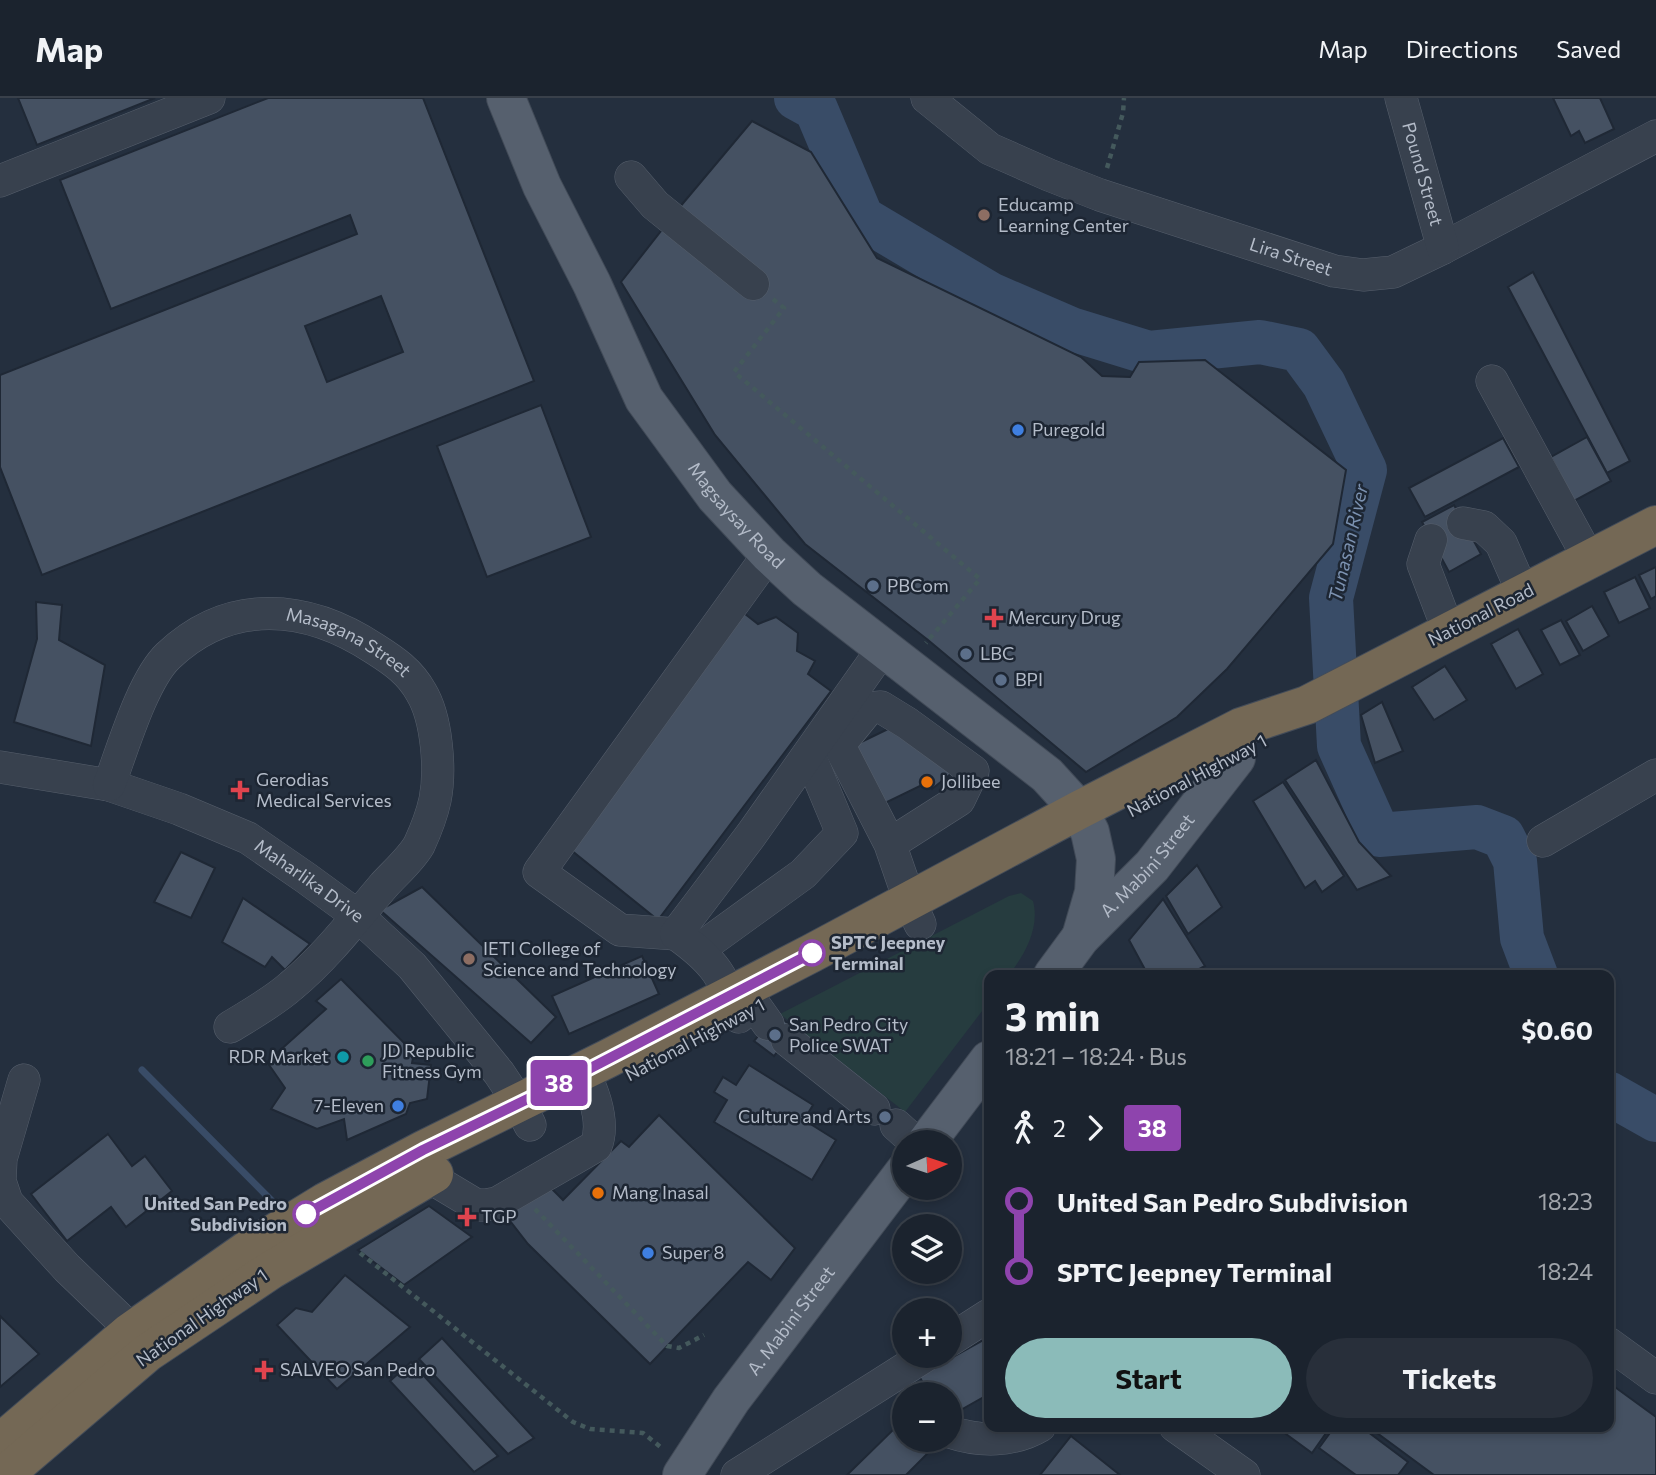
<!DOCTYPE html>
<html lang="en">
<head>
<meta charset="utf-8">
<style>
	body { margin:0; font-family:Commissioner,sans-serif; background:#282f3a; color:#f1f3f6; height:100vh; display:flex; flex-direction:column; font-size:26px; white-space:nowrap }
	* { box-sizing:border-box; margin:0 }
	p { font-size:23px; color:#a0a4aa }
	.icon { flex:none; width:38px; height:38px; fill:none; stroke:currentColor; stroke-width:2; stroke-linecap:round; stroke-linejoin:round }
	.map { position:relative; flex:1; overflow:hidden }
	.drawer { position:absolute; left:984px; top:872px; width:630px; height:462px; display:flex; flex-direction:column; background:#1b232e; border-radius:14px; box-shadow:0 4px 10px #0003,0 0 0 2px #39404a }
	.drawer>* { flex:none }
	.badge { padding:0 14px; border-radius:5px; font-size:24px; line-height:46px }
	.needle { width:46px; rotate:87deg }
	.tools { position:absolute; left:892px; top:1032px; display:grid; gap:14px }
	.tools a { display:grid; place-items:center; width:70px; height:70px; border-radius:50%; background:#1b232e; box-shadow:0 4px 10px #0003,0 0 0 2px #39404a; font-size:35px }
	.map>.badge { position:absolute; translate:-50% -50%; box-shadow:0 0 0 4px #fff }
	.legs { display:flex; align-items:center; gap:10px; height:77px; padding:0 21px; font-size:23px }
	.legs p { margin-inline-start:auto }
	.head { display:flex; align-items:center; justify-content:space-between; height:119px; padding:0 21px }
	h1 { font-size:38px; font-weight:700; line-height:52px }
	.action { display:flex; gap:14px; margin-top:auto; padding:14px 21px }
	.action a { flex:1; height:80px; border-radius:42px; background:#8bbbb9; color:#111; font-size:28px; font-weight:700; line-height:80px; text-align:center }
	.action a+a { background:#282f3a; color:#f1f3f6 }
	ul { padding:0 21px; list-style:none }
	li { display:flex; align-items:center; gap:24px; height:70px; font-size:26px }
	li i { display:grid; place-items:center; width:10px; height:100%; margin:0 9px; background:currentColor }
	li i::after { content:''; width:18px; height:18px; margin:-9px; border:5px solid; border-radius:50%; background:#1b232e }
	li p { margin-inline-start:auto }
	li:first-child i { background:linear-gradient(#0000 50%,currentColor 0) }
	li:last-child i { background:linear-gradient(currentColor 50%,#0000 0) }
	header { display:flex; align-items:center; gap:42px; box-sizing:border-box; height:98px; padding:0 35px; background:#1b232e; border-bottom:2px solid #39404a }
	header strong { font-size:33px }
	nav { display:flex; gap:38px; margin-inline-start:auto; font-size:24px }
	.map>svg:first-child { display:block }
</style>
</head>
<body>
<header>
<strong>Map</strong>
<nav><a>Map</a><a>Directions</a><a>Saved</a></nav>
</header>
<div class="map">
<svg width="1656" height="1377" viewBox="0 0 1656 1377">
	<rect width="100%" height="100%" fill="#242f3e"/>
	<path fill="#263c3f" d="M 1021,795 L 1033,803 C 1040,830 1025,856 1009,877 L 989,877 L 989,904 L 905,1014 L 780,916 L 1009,798 Z"/>
	<g fill="none" stroke-linecap="round" stroke-linejoin="round">
		<path stroke="#394c67" stroke-width="7" d="M 142,972 L 274,1105"/>
		<g stroke="#394c67" stroke-width="44">
			<path d="M 796,0 L 816,11 L 862,120 L 990,196 L 1071,231 L 1149,255 L 1260,244 L 1299,252 L 1324,286 L 1365,372 L 1331,500 L 1339,648 L 1379,737 L 1477,729 L 1503,739 L 1515,763 L 1522,840 L 1536,877"/>
			<path d="M 1608,995 L 1656,1022"/>
		</g>
	</g>
	<g fill="#455162" stroke="#1f2835" stroke-width="2" fill-rule="evenodd">
		<path d="M 18,0 L 155,0 L 37,47 Z"/>
		<path d="M 268,0 L 423,0 L 534,283 L 42,477 L 0,369 L 0,277 L 357,136 L 350,117 L 111,211 L 60,82 ZM 381,198 L 403,254 L 327,284 L 305,228 Z"/>
		<path d="M 1553,0 L 1600,0 L 1614,31 L 1585,45 L 1579,33 L 1571,38 Z"/>
		<path d="M 752,23 L 811,54 L 877,160 L 1081,259 L 1102,278 L 1130,279 L 1139,264 L 1205,262 L 1346,372 L 1333,446 L 1227,571 L 1177,619 L 1086,674 L 928,542 L 805,446 L 715,337 L 621,184 L 679,110 Z"/>
		<path d="M 1533,174 L 1630,363 L 1607,375 L 1508,189 Z"/>
		<path d="M 541,307 L 591,439 L 487,479 L 437,348 Z"/>
		<path d="M 1587,339 L 1611,383 L 1574,403 L 1551,359 Z"/>
		<path d="M 1503,340 L 1519,369 L 1425,419 L 1409,390 Z"/>
		<path d="M 1454,407 L 1481,456 L 1449,474 L 1422,424 Z"/>
		<path d="M 1656,469 L 1656,498 L 1651,501 L 1639,477 Z"/>
		<path d="M 1635,479 L 1650,510 L 1619,525 L 1604,494 Z"/>
		<path d="M 36,504 L 62,507 L 59,542 L 105,567 L 91,648 L 14,624 L 37,541 Z"/>
		<path d="M 1592,508 L 1609,538 L 1583,553 L 1566,523 Z"/>
		<path d="M 740,512 L 758,526 L 776,519 L 798,535 L 797,553 L 815,563 L 808,576 L 831,593 L 658,822 L 566,748 Z"/>
		<path d="M 1561,522 L 1580,557 L 1560,567 L 1541,532 Z"/>
		<path d="M 1518,531 L 1543,576 L 1516,591 L 1491,546 Z"/>
		<path d="M 1445,568 L 1467,602 L 1434,622 L 1412,589 Z"/>
		<path d="M 1382,604 L 1403,653 L 1375,665 L 1361,617 Z"/>
		<path d="M 890,630 L 952,675 L 932,691 L 928,684 L 881,707 L 853,648 Z"/>
		<path d="M 1316,662 L 1359,744 L 1391,778 L 1357,792 L 1285,682 Z"/>
		<path d="M 1283,684 L 1344,778 L 1322,794 L 1315,783 L 1305,790 L 1253,703 Z"/>
		<path d="M 181,754 L 215,770 L 191,820 L 154,804 Z"/>
		<path d="M 1197,767 L 1222,809 L 1188,836 L 1166,798 Z"/>
		<path d="M 422,789 L 556,919 L 531,945 L 380,812 Z"/>
		<path d="M 243,800 L 310,846 L 285,872 L 272,859 L 265,869 L 222,844 Z"/>
		<path d="M 1163,801 L 1205,868 L 1188,877 L 1148,877 L 1129,842 Z"/>
		<path d="M 642,858 L 659,896 L 569,936 L 552,898 Z"/>
		<path d="M 341,881 L 414,955 L 412,965 L 431,967 L 427,1001 L 410,1005 L 406,1016 L 347,1042 L 344,1021 L 317,1031 L 271,1011 L 285,990 L 267,964 L 326,911 L 316,903 Z"/>
		<path d="M 776,916 L 795,931 L 774,958 L 754,943 Z"/>
		<path d="M 749,967 L 813,1007 L 804,1022 L 836,1042 L 812,1082 L 714,1024 L 727,1002 L 714,994 L 723,979 L 736,987 Z"/>
		<path d="M 659,1017 L 795,1150 L 771,1182 L 748,1164 L 650,1266 L 528,1146 L 499,1109 L 543,1082 L 563,1102 L 621,1043 L 629,1049 Z"/>
		<path d="M 108,1036 L 132,1068 L 145,1058 L 172,1093 L 126,1129 L 111,1109 L 67,1143 L 31,1096 Z"/>
		<path d="M 429,1108 L 472,1139 L 404,1187 L 358,1152 Z"/>
		<path d="M 345,1177 L 410,1229 L 337,1291 L 277,1227 L 296,1210 L 312,1214 Z"/>
		<path d="M 0,1218 L 39,1256 L 0,1289 Z"/>
		<path d="M 989,1239 L 989,1296 L 950,1318 L 950,1297 L 930,1297 L 919,1278 Z"/>
		<path d="M 442,1240 L 534,1340 L 508,1356 L 419,1261 Z"/>
		<path d="M 411,1264 L 498,1358 L 474,1374 L 390,1283 Z"/>
		<path d="M 1608,1284 L 1656,1319 L 1656,1377 L 1434,1377 L 1373,1332 L 1375,1328 L 1608,1328 Z"/>
		<path d="M 899,1326 L 905,1331 L 905,1342 L 915,1342 L 928,1355 L 906,1377 L 847,1377 Z"/>
		<path d="M 1291,1328 L 1331,1328 L 1312,1355 L 1286,1336 Z"/>
		<path d="M 1335,1328 L 1360,1328 L 1408,1364 L 1398,1377 L 1356,1377 L 1319,1350 Z"/>
		<path d="M 1071,1338 L 1120,1377 L 1040,1377 Z"/>
	</g>
	<g fill="none" stroke-linecap="round" stroke-linejoin="round">
		<g stroke="#565f6c" stroke-width="33">
			<g id="minor">
				<path id="s1" d="M 927,0 L 990,51 L 1049,77 L 1100,97 L 1334,173 L 1363,177 L 1393,174 L 1443,150 L 1656,38"/>
				<path id="s2" d="M 1401,0 L 1443,150"/>
				<path d="M 631,79 L 655,107 L 753,186"/>
				<path d="M 0,83 L 209,0"/>
				<path d="M 1492,283 L 1589,461"/>
				<path d="M 1463,425 L 1484,429 L 1501,445 L 1523,495"/>
				<path d="M 1431,442 L 1423,466 L 1449,534"/>
				<path id="s3" d="M 0,669 L 109,687 L 179,711 L 248,740 L 306,780 L 358,818 L 412,868 L 499,975 L 519,1005 L 530,1027"/>
				<path id="s4" d="M 109,687 C 122,653 142,583 168,558 C 230,499 307,506 375,551 C 394,563 410,574 421,594 C 437,620 441,672 435,702 C 432,716 425,734 419,747 C 411,761 395,775 384,787 C 355,821 326,859 291,888 C 273,904 251,916 230,929"/>
				<path d="M 1543,743 L 1656,677"/>
				<path d="M 890,746 L 959,702 L 973,673 L 907,625 L 881,609 L 869,610 L 839,647 L 890,746 L 910,804 L 920,826"/>
				<path d="M 676,836 L 620,832 L 539,774 L 769,456"/>
				<path d="M 698,852 L 803,776 L 842,735 L 809,656"/>
				<path d="M 756,909 L 768,926"/>
				<path d="M 739,919 C 722,876 714,863 676,836 L 751,737 L 884,549"/>
				<path d="M 787,942 L 874,1011"/>
				<path d="M 24,982 L 1,1061 L 0,1083 L 7,1104 L 67,1170 L 118,1219 L 144,1251"/>
				<path d="M 896,1027 L 916,1045"/>
				<path d="M 424,1053 L 441,1086 L 476,1107 L 486,1107 L 497,1105 L 596,1048 C 605,1025 594,995 583,973"/>
				<path d="M 950,1242 L 989,1217"/>
				<path d="M 1608,1245 L 1656,1280"/>
				<path d="M 1175,1328 L 1244,1377"/>
				<path d="M 950,1334 C 980,1344 1013,1344 1040,1328"/>
				<path d="M 737,1377 L 925,1258"/>
			</g>
		</g>
		<g stroke="#414a57" stroke-width="40">
			<g id="major">
				<path id="s5" d="M 506,0 L 542,88 L 592,186 L 644,301 L 715,398 L 769,456 L 807,491 L 1047,677 L 1079,712 L 1090,734 L 1096,761 L 1094,794 L 1081,839"/>
				<path id="s6" d="M 1053,877 L 1081,839 L 1152,768 L 1236,660"/>
				<path d="M 926,1045 L 989,962"/>
				<path id="s7" d="M 682,1377 L 731,1302 L 905,1073"/>
			</g>
		</g>
		<g stroke="#434c59" stroke-width="40">
			<g id="highway">
				<path d="M 0,1345 L 130,1234 L 250,1150 L 325,1104 L 423,1052 L 607,961 L 812,855 L 1079,712 L 1241,629 L 1307,607 L 1656,427"/>
				<path d="M 4,1377 L 147,1255 L 271,1172 L 434,1076"/>
			</g>
		</g>
		<g stroke="#44595c" stroke-width="4.5" stroke-dasharray="5 5" stroke-linecap="butt">
			<path d="M 1107,70 L 1123,15 L 1124,0"/>
			<path d="M 773,201 L 784,210 L 734,274 L 980,481 L 926,545"/>
			<path d="M 535,1111 L 667,1248 L 679,1250 L 704,1237"/>
			<path d="M 360,1155 L 573,1324 L 590,1331 L 643,1335 L 663,1351"/>
		</g>
		<use href="#minor" stroke="#38414e" stroke-width="32"/>
		<use href="#major" stroke="#56606e" stroke-width="38"/>
		<use href="#highway" stroke="#746855" stroke-width="38"/>
	</g>
	<g fill="none" stroke-linecap="round" stroke-linejoin="round">
		<g stroke="#fff" stroke-width="16">
			<path id="line-1" d="M 306,1116 L 423,1052 L 583,974 L 812,855"/>
		</g>
		<use href="#line-1" stroke="#8e44ad" stroke-width="10"/>
	</g>
	<g fill="#8d6e63" stroke="#1d2633" stroke-width="2.5">
		<circle cx="984" cy="117" r="7"/>
		<circle cx="469" cy="861" r="7"/>
	</g>
	<g fill="#3f7fe0" stroke="#1d2633" stroke-width="2.5">
		<circle cx="1018" cy="332" r="7"/>
		<circle cx="398" cy="1008" r="7"/>
		<circle cx="648" cy="1155" r="7"/>
	</g>
	<g fill="#5c6f8a" stroke="#1d2633" stroke-width="2.5">
		<circle cx="873" cy="488" r="7"/>
		<circle cx="966" cy="556" r="7"/>
		<circle cx="1001" cy="582" r="7"/>
		<circle cx="775" cy="937" r="7"/>
		<circle cx="885" cy="1019" r="7"/>
	</g>
	<g fill="#e0444e" stroke="#1d2633" stroke-width="2.5">
		<path d="M990.5 509.5h7v7h7v7h-7v7h-7v-7h-7v-7h7z"/>
		<path d="M236.5 681.5h7v7h7v7h-7v7h-7v-7h-7v-7h7z"/>
		<path d="M463.5 1108.5h7v7h7v7h-7v7h-7v-7h-7v-7h7z"/>
		<path d="M260.5 1261.5h7v7h7v7h-7v7h-7v-7h-7v-7h7z"/>
	</g>
	<g fill="#e8710a" stroke="#1d2633" stroke-width="2.5">
		<circle cx="927" cy="684" r="7"/>
		<circle cx="598" cy="1095" r="7"/>
	</g>
	<g fill="#fff" stroke="#8e44ad" stroke-width="3.5">
		<circle cx="812" cy="855" r="12"/>
		<circle cx="306" cy="1116" r="12"/>
	</g>
	<circle fill="#0f9aa8" stroke="#1d2633" stroke-width="2.5" cx="343" cy="959" r="7"/>
	<circle fill="#2e9e5b" stroke="#1d2633" stroke-width="2.5" cx="368" cy="963" r="7"/>
	<g text-anchor="middle" stroke-width="5" stroke-linejoin="round" paint-order="stroke">
		<g font-size="18" fill="#b4bcc9" stroke="#1d2633">
			<text dy="6" stroke="none"><textPath href="#s2" startOffset="79">Pound Street</textPath></text>
			<text dy="6" stroke="none"><textPath href="#s1" startOffset="401">Lira Street</textPath></text>
			<text dy="6" stroke="none"><textPath href="#s5" startOffset="480">Magsaysay Road</textPath></text>
			<text transform="translate(1481 517) rotate(-27)" y="6">National Road</text>
			<text dy="6" stroke="none"><textPath href="#s4" startOffset="341">Masagana Street</textPath></text>
			<text transform="translate(1197 678) rotate(-28)" y="6">National Highway 1</text>
			<text dy="6" stroke="none"><textPath href="#s6" startOffset="145">A. Mabini Street</textPath></text>
			<text dy="6" stroke="none"><textPath href="#s3" startOffset="334">Maharlika Drive</textPath></text>
			<text transform="translate(695 942) rotate(-28)" y="6">National Highway 1</text>
			<text transform="translate(202 1220) rotate(-35)" y="6">National Highway 1</text>
			<text dy="6" stroke="none"><textPath href="#s7" startOffset="189">A. Mabini Street</textPath></text>
		</g>
		<g font-size="18" fill="#b4bcc9" stroke="#1d2633" text-anchor="start">
			<text x="998" y="113">Educamp<tspan x="998" dy="21">Learning Center</tspan></text>
			<text x="1032" y="338">Puregold</text>
			<text x="887" y="494">PBCom</text>
			<text x="1008" y="526">Mercury Drug</text>
			<text x="980" y="562">LBC</text>
			<text x="1015" y="588">BPI</text>
			<text x="256" y="688">Gerodias<tspan x="256" dy="21">Medical Services</tspan></text>
			<text x="941" y="690">Jollibee</text>
			<text x="483" y="857">IETI College of<tspan x="483" dy="21">Science and Technology</tspan></text>
			<text x="789" y="933">San Pedro City<tspan x="789" dy="21">Police SWAT</tspan></text>
			<text x="382" y="959">JD Republic<tspan x="382" dy="21">Fitness Gym</tspan></text>
			<text x="329" y="965" text-anchor="end">RDR Market</text>
			<text x="384" y="1014" text-anchor="end">7-Eleven</text>
			<text x="871" y="1025" text-anchor="end">Culture and Arts</text>
			<text x="612" y="1101">Mang Inasal</text>
			<text x="481" y="1125">TGP</text>
			<text x="662" y="1161">Super 8</text>
			<text x="280" y="1278">SALVEO San Pedro</text>
		</g>
		<g font-size="18" font-weight="bold" fill="#b4bcc9" stroke="#1d2633" text-anchor="start">
			<text x="831" y="851">SPTC Jeepney<tspan x="831" dy="21">Terminal</tspan></text>
			<text x="287" y="1112" text-anchor="end">United San Pedro<tspan x="287" dy="21">Subdivision</tspan></text>
		</g>
		<g font-size="19" font-style="italic" fill="#7c92b1" stroke="#1d2633">
			<text transform="translate(1348 445) rotate(-77)" y="7">Tunasan River</text>
		</g>
	</g>
</svg>
<div class="tools">
<a><svg class="needle" viewBox="-14 -14 28 28"><path d="M0-13l5 13h-10z" fill="#e53935"/><path d="M0 13l5-13h-10z" fill="#a0a4aa"/></svg></a>
<a><svg class="icon" aria-label="layers" viewBox="0 0 24 24"><path d="M12 4l9 5-9 5-9-5zM3 14l9 5 9-5"/></svg></a>
<a>+</a>
<a>−</a>
</div>
<b class="badge" style="left:559px;top:985px;background:#8e44ad;color:#fff">38</b>
<section class="drawer">
<div class="head"><div><h1>3 min</h1><p>18:21 – 18:24 · Bus</p></div><b>$0.60</b></div>
<div class="legs"><svg class="icon" aria-label="walk" viewBox="0 0 24 24"><circle cx="13" cy="4" r="2"/><path d="M13 8l-2 6 4 7M11 14l-3 7M7 12l3-4h3l4 4"/></svg>2<svg class="icon" aria-label="forward" viewBox="0 0 24 24"><path d="M9 5l7 7-7 7"/></svg><b class="badge" style="background:#8e44ad;color:#fff">38</b></div>
<ul>
<li><i style="color:#8e44ad"></i><b>United San Pedro Subdivision</b><p>18:23</p></li>
<li><i style="color:#8e44ad"></i><b>SPTC Jeepney Terminal</b><p>18:24</p></li>
</ul>
<div class="action"><a>Start</a><a>Tickets</a></div>
</section>
</div>
</body>
</html>
